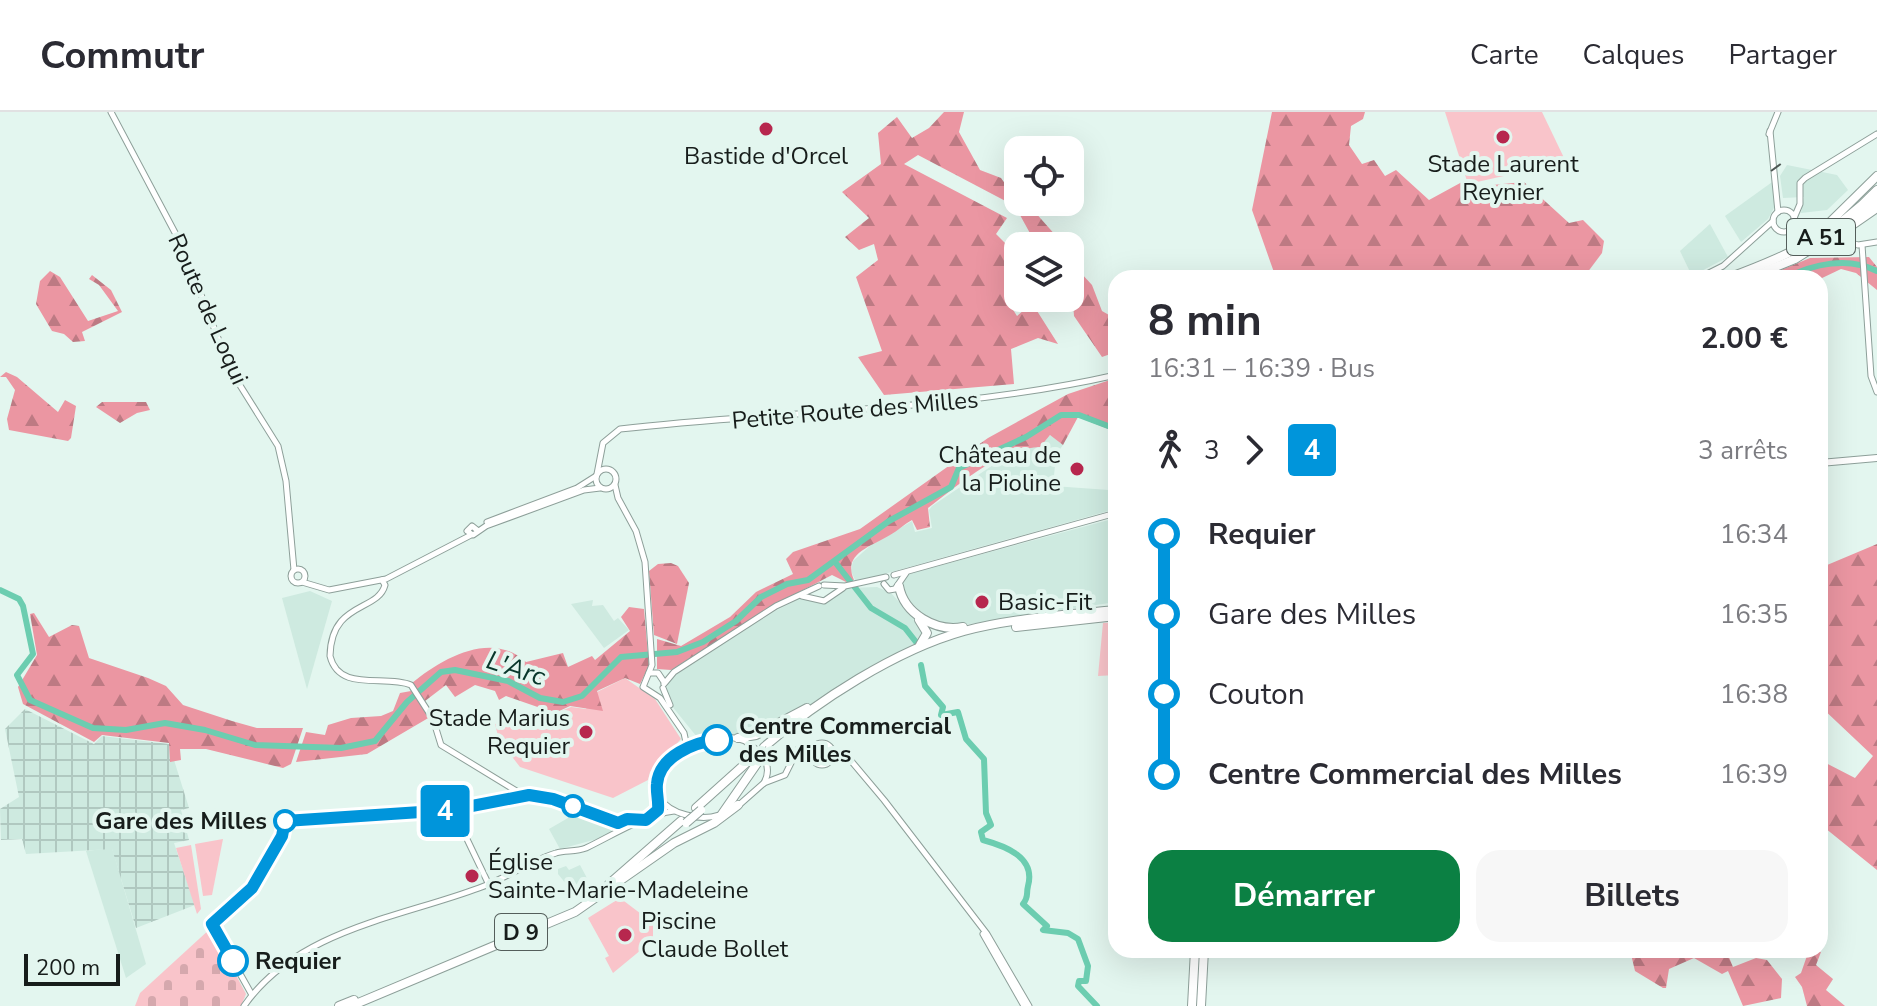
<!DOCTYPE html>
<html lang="fr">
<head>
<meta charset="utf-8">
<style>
	body { margin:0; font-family:"Nunito Sans",sans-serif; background:#f7f7f7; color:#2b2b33; height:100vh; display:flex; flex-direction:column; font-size:30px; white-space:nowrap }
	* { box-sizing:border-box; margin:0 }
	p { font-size:26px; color:#7c7c81 }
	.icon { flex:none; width:44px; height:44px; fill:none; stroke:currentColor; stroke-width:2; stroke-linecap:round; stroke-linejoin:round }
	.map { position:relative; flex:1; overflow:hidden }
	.sheet { position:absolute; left:1108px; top:158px; width:720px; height:688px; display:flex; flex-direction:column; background:#fff; border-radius:24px; box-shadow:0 8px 32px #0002 }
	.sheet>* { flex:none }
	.badge { padding:0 16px; border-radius:6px; font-size:28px; line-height:52px }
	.buttons { position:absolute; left:1004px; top:24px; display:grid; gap:16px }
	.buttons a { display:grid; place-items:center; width:80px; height:80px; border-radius:16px; background:#fff; box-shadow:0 8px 32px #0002; font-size:40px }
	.scale { position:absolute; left:24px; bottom:20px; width:96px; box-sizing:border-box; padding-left:8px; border:4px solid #171d1b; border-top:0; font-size:22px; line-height:28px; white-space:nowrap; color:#171d1b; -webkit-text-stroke:6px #e3f6ef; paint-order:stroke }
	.map>.badge { position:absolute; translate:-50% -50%; box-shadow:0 0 0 4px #fff }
	.legs { display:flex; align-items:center; gap:12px; height:88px; padding:0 40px; font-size:26px }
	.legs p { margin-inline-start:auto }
	.head { display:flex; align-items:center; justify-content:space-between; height:136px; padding:0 40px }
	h1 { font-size:44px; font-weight:700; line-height:60px }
	.action { display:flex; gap:16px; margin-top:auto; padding:16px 40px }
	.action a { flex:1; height:92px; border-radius:24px; background:#0b8043; color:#fff; font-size:32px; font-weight:700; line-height:92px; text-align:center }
	.action a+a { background:#f7f7f7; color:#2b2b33 }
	ul { padding:0 40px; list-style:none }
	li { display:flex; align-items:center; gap:28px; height:80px; font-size:30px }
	li i { display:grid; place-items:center; width:12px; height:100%; margin:0 10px; background:currentColor }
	li i::after { content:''; width:20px; height:20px; margin:-10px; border:6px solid; border-radius:50%; background:#fff }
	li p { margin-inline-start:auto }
	li:first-child i { background:linear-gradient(#0000 50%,currentColor 0) }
	li:last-child i { background:linear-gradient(currentColor 50%,#0000 0) }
	header { display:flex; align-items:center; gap:48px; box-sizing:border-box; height:112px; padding:0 40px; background:#fff; border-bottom:2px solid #e1e1e2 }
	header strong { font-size:38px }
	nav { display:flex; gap:44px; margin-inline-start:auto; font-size:28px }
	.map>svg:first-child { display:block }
</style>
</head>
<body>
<header>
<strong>Commutr</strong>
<nav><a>Carte</a><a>Calques</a><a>Partager</a></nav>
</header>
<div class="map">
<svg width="1877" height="894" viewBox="0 0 1877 894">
	<defs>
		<pattern id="industrial-grid" width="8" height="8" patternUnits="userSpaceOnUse" patternTransform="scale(2)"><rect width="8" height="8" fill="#ceeae0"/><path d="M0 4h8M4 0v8" fill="none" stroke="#b0c8c0"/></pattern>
		<pattern id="forest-firs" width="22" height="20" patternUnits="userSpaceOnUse" patternTransform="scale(2)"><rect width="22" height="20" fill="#eb96a2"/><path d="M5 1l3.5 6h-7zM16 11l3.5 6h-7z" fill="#bd7a83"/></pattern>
		<pattern id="cemetery-stones" width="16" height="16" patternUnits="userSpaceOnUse" patternTransform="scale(2)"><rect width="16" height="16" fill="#f9c4ca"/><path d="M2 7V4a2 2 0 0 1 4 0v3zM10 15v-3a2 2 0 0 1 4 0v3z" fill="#d5a8ad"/></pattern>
	</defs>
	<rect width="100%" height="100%" fill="#e3f6ef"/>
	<g fill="#ceeae0">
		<path d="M 1787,53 L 1837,63 L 1848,78 L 1827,98 L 1801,101 L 1804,85 L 1783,86 L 1780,64 Z"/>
		<path d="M 1775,68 L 1776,92 L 1768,107 L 1741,130 L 1725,104 Z"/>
		<path d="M 1710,112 L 1728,145 L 1692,164 L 1680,139 Z"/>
		<path d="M 1051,323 L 1063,333 L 1056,343 L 1053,374 L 1109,378 L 1108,399 L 856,470 L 851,459 L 853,449 L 871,433 L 912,409 L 915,420 L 932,416 L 929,398 L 932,394 L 996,351 Z"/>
		<path d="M 1116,406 L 1116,490 L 956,514 L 931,509 L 903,483 L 901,468 L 905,463 Z"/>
		<path d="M 877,475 L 891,481 L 925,518 L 922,530 L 767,617 L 749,623 L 697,625 L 671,593 L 665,579 L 671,566 L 775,499 L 803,485 L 824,492 L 847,476 Z"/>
		<path d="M 310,479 L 332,489 L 307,577 L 282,486 Z"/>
		<path d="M 593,488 L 592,494 L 603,493 L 614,509 L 618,506 L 629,518 L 604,536 L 571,492 Z"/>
		<path d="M 570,698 L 609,711 L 612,723 L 560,737 L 549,717 L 568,706 Z"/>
		<path d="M 112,736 L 146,852 L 126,866 L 86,739 Z"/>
		<path d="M 580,753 L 588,768 L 571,778 L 558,762 L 558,757 L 566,754 L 569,758 Z"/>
	</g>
	<path fill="url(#industrial-grid)" d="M 25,597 L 94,632 L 102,624 L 169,632 L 189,696 L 181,698 L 189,728 L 174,731 L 195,793 L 136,816 L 112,737 L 26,742 L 22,727 L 1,728 L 0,697 L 19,685 L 5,617 Z"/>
	<g fill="#f9c4ca">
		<path d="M 1445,0 L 1542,0 L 1566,50 L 1468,72 Z"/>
		<path d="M 1116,510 L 1116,563 L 1098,564 L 1103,511 Z"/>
		<path d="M 625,566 L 655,587 L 681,627 L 650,660 L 648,668 L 613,686 L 520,655 L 499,628 L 495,612 L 518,606 L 526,613 L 571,595 L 586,597 L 595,581 Z"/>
		<path d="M 223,727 L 212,783 L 203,784 L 195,732 Z"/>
		<path d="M 191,733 L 201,797 L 197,802 L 176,736 Z"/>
		<path d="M 620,786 L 653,811 L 653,828 L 613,861 L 605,846 L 609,844 L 588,806 Z"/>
	</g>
	<g fill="url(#forest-firs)">
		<path d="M 944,0 L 964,0 L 959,20 L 980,58 L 1001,66 L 1011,80 L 1018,84 L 1018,90 L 1026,90 L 1065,134 L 1037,134 L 1015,94 L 918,43 L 904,52 L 1007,106 L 996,122 L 1018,144 L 1018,183 L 1008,190 L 1017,204 L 1032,191 L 1058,232 L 1038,226 L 1011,237 L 1014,272 L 884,283 L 858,245 L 882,239 L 856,165 L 878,148 L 874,132 L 859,138 L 845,125 L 869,106 L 842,80 L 881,52 L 878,21 L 897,5 L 912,26 L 929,16 Z"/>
		<path d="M 1272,0 L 1365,0 L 1363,7 L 1351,14 L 1349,33 L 1362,52 L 1374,48 L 1385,64 L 1396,58 L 1429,88 L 1462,70 L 1471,75 L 1524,70 L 1569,111 L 1583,108 L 1604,129 L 1602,141 L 1584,165 L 1559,161 L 1533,166 L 1276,166 L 1252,98 Z"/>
		<path d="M 1869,145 L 1877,155 L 1877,178 L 1856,161 L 1841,157 L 1820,167 L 1762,166 L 1810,146 Z"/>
		<path d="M 1070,149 L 1092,173 L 1102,199 L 1116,207 L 1116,240 L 1102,245 L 1074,204 Z"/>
		<path d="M 50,159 L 60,165 L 88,209 L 118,199 L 99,173 L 89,167 L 92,163 L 111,178 L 122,200 L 82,220 L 85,229 L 73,230 L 64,222 L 52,219 L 36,192 L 40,169 Z"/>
		<path d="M 6,260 L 17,265 L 58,300 L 65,288 L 76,294 L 71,326 L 68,329 L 9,318 L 7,307 L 15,278 L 6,265 L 0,265 Z"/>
		<path d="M 1116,266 L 1116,320 L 1078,305 L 1063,333 L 1050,323 L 1040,335 C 998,337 960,372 928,396 L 930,415 L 917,418 L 912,408 C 904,412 898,419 890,423 C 871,435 842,441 854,468 L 846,470 L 832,463 L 776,492 L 671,558 L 657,557 L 657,527 L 681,534 L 730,505 L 756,480 L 793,462 L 786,447 L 793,440 L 860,417 L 988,326 L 1068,282 Z"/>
		<path d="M 102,290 L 146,290 L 150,298 L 137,301 L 120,311 L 96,295 Z"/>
		<path d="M 1877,432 L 1877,758 L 1820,712 L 1820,648 L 1855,666 L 1873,644 L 1820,594 L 1820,456 Z"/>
		<path d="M 671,451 L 678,454 L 689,471 L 677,532 L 654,523 L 649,459 L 658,452 Z"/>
		<path d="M 629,495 L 644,497 L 649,554 L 640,572 L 625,566 L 597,579 L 603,599 L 570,594 L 555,601 L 506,584 L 499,588 L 495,579 L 475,573 L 455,585 L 446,573 L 425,589 L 412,571 C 442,546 492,518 526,550 L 563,541 L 568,555 L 592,544 L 595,548 L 630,519 L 621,505 Z"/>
		<path d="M 34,501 L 49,525 L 72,513 L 79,514 L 89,546 L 148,566 L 166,574 L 183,593 L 232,609 L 257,616 L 303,616 L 291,652 L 283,656 L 206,637 L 180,637 L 181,648 L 170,650 L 169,631 L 102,623 L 94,630 L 23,592 L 18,575 L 37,543 L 30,502 Z"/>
		<path d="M 411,579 L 430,605 L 367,642 L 296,650 L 306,620 L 325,623 L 328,613 L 351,606 L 381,604 L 393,599 L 400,581 Z"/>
		<path d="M 1630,838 L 1726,838 L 1733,855 L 1756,846 L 1767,848 L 1782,867 L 1781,886 L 1743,894 L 1728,859 L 1722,862 L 1694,846 L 1669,857 L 1666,876 L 1663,876 L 1635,859 Z"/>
		<path d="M 1809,838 L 1821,840 L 1816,853 L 1833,867 L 1826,878 L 1845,894 L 1807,894 L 1802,875 L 1795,865 L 1801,861 Z"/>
	</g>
	<path fill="url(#cemetery-stones)" d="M 211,816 L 246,882 L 241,894 L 135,894 L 140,881 Z"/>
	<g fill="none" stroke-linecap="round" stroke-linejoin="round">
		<g stroke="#6ccdb0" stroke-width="6">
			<path d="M 1786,166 C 1813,152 1848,144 1877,159"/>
			<path d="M 835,450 L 871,496 L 905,516 L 916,530"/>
			<path d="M 0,478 L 19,487 L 23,494 L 33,542 L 17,563 L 30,588 L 93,616 L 126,618 L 165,611 L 205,618 L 255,633 L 341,636 L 375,629 L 407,590 L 441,560 L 455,558 L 508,569 L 540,586 L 563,590 L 582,584 L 621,545 L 677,540 L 703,530 L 736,509 L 761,485 L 787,472 L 808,468 L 889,409 L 951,375 L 959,356 L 1026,325 L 1061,303 L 1079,303 L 1116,317"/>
			<path d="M 921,553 L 925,574 L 943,595 L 941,603 L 958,600 L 966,627 L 984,647 L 986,701 L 991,713 L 981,720 L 983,728 C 1005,734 1036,745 1028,774 C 1026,782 1029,785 1023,792 L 1047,814 L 1043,818 L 1068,821 L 1078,827 L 1088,854 L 1086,869 L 1079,869 L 1078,874 L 1097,894"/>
		</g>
		<g stroke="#8d9f99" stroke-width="7">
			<g id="secondary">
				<path d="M 111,0 L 181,132 L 231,259 L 278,334 L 286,369 L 294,458"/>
				<path d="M 1770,19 L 1778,100"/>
				<path d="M 1769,22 L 1778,0"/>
				<circle cx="1784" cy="109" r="11"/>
				<path d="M 1794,106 L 1800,92 L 1800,71 L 1805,66 L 1877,22"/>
				<path d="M 1795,109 L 1815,119"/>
				<path d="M 1842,128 L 1858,133 L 1877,130"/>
				<path d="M 1862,133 L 1871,264 L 1877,280"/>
				<path d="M 1699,166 L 1723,154 L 1773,109"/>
				<circle cx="606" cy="367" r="10"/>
				<path d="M 597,362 L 603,331 L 620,317 C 786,298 953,300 1116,263"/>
				<path d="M 615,373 L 618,386 L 636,419 L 645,450 L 652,553 L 643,575 L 660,586 L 684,621 L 687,635"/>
				<path d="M 487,410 L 577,376 L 596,364"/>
				<path d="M 477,418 L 472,414 L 467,419 L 473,423 L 486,414 L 584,378 L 600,376"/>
				<circle cx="298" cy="464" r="7"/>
				<path d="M 894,463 L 1116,401"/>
				<path d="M 382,468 L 385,473 C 378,500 331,489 330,544 C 339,581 385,562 411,573 L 433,607 L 441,633 L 523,683 L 545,684 L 612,710 L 646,708"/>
				<path d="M 302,470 L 329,478 L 386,467 L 471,423"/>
				<path d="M 884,472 L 889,478 L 895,477 L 906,461"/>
				<path d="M 824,473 L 845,474 L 886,465"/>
				<path d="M 802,484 L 824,489 L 843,476"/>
				<path d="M 649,561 L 658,561 L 664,570"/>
				<path d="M 664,572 L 674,560 L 776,494 L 819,474"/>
				<path d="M 663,576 L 670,593"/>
				<circle cx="822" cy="642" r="11"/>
				<path d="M 833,638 L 847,644 L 884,688 L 987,822 L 1029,894"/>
				<path d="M 739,693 L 764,671 L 785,663 L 798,637 L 815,634"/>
				<path d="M 719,703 C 701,709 670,703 659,685 L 659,664 C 675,637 714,617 745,629 C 761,640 774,652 764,671"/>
				<path d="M 282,724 L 282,712 L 291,708 L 453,698 L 489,773"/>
				<path d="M 216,809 L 232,841"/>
				<path d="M 983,822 L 1024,894"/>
				<path d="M 252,883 L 212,812 L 252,776 L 293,709"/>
				<path d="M 244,894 C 297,818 398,806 479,776 C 505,767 530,749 556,741 C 565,738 576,740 586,736 C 613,723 644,703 674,699"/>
			</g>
		</g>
		<g stroke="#8d9f99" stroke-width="8">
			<path id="primary" d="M 1820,351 L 1877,346"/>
		</g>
		<g stroke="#8d9f99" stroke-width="10">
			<g id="highway">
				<path d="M 1851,110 L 1877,87"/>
				<path d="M 1819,121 L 1877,64"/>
				<path d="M 1835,125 L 1877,96"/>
				<path d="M 1728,166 C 1785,145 1835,123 1877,78"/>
				<path d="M 1749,166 L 1795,147 L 1837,121"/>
				<path d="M 899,474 C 904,502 936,520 963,515"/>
				<path d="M 919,508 L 927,521 L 920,533"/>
				<path d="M 1016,515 L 1116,504"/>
				<path d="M 738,626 L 756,623 L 807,596"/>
				<path d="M 764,635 C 817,589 896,538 964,519 C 1013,506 1066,503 1116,498"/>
				<path d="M 696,696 L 754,644"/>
				<path d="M 722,702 L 758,650"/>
				<path d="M 609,772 L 681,709"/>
				<path d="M 339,894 L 354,888"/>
				<path d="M 351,894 L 575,800 L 674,731 L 714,711 L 738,693"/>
				<path d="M 1192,894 L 1195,838"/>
				<path d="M 1201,894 L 1204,838"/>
			</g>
		</g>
		<use href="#secondary" stroke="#fff" stroke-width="5"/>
		<use href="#primary" stroke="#fff" stroke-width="6"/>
		<use href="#highway" stroke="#fff" stroke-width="8"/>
		<path stroke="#4d5653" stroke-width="2" stroke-dasharray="12 6" stroke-linecap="butt" d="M 1771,59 L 1782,51"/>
		<g stroke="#8d9f99" stroke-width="7" stroke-linecap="butt">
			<path id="secondary-bridge" d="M 1815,119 L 1842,128"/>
		</g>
		<g stroke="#8d9f99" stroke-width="10" stroke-linecap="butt">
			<g id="highway-bridge">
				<path d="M 757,648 L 769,638"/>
				<path d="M 686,711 L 701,698"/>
			</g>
		</g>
		<use href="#secondary-bridge" stroke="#fff" stroke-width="5"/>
		<use href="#highway-bridge" stroke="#fff" stroke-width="8"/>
	</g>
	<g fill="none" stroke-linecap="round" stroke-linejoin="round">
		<g stroke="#fff" stroke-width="18">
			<path id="line-1" d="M 233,849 L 212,812 L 252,776 L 282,724 L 285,709 L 451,698 L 529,683 L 553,687 L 618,711 L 627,707 L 646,708 L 658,698 C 659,688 656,681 657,672 C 659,644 695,630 717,628"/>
		</g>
		<use href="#line-1" stroke="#0095db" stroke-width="12"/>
	</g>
	<g fill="#b7274e" stroke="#e3f6ef" stroke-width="3">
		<circle cx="766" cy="17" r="8"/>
		<circle cx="1503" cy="25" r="8"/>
		<circle cx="1077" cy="357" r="8"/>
		<circle cx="982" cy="490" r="8"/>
		<circle cx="586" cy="620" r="8"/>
		<circle cx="472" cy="764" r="8"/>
		<circle cx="625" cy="823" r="8"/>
	</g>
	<g fill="#fff" stroke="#0095db" stroke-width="4">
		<circle cx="717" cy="628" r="14"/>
		<circle cx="573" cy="694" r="10"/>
		<circle cx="285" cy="709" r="10"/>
		<circle cx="233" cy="849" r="14"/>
	</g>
	<g text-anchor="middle" stroke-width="8" stroke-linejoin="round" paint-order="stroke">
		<g fill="#e3f6ef" stroke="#545e5b" stroke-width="2">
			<rect x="1787" y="107" width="68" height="36" rx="6"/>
			<rect x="495" y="802" width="52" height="36" rx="6"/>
		</g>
		<g font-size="22" font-weight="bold" fill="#171d1b">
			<text x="1821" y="133">A 51</text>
			<text x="521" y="828">D 9</text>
		</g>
		<g font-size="24" fill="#171d1b" stroke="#e3f6ef" text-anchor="start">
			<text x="766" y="52" text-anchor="middle">Bastide d'Orcel</text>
			<text x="1503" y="60" text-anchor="middle">Stade Laurent<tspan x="1503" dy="28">Reynier</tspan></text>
			<text x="1061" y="351" text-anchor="end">Château de<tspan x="1061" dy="28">la Pioline</tspan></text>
			<text x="998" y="498">Basic-Fit</text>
			<text x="570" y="614" text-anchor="end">Stade Marius<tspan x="570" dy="28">Requier</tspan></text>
			<text x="488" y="758">Église<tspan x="488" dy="28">Sainte-Marie-Madeleine</tspan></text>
			<text x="641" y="817">Piscine<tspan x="641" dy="28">Claude Bollet</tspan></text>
		</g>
		<g font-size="24" fill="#171d1b" stroke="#e3f6ef">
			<text transform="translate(208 197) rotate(66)" y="8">Route de Loqui</text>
			<text transform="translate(855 298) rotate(-5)" y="8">Petite Route des Milles</text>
		</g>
		<g font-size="24" font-weight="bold" fill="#171d1b" stroke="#e3f6ef" text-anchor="start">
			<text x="739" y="622">Centre Commercial<tspan x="739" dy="28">des Milles</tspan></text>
			<text x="267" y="717" text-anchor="end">Gare des Milles</text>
			<text x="255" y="857">Requier</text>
		</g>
		<g font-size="26" font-style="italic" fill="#07362a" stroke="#e3f6ef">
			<text transform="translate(516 556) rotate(18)" y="9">L'Arc</text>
		</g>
	</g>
</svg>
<div class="buttons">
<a><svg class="icon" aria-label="locate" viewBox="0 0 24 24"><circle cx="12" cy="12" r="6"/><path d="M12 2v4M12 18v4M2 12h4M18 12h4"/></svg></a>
<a><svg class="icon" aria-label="layers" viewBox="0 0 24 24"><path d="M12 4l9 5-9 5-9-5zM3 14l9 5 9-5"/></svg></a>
</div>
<div class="scale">200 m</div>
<b class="badge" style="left:445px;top:699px;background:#0095db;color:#fff">4</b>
<section class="sheet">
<div class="head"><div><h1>8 min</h1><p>16:31 – 16:39 · Bus</p></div><b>2.00 €</b></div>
<div class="legs"><svg class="icon" aria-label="walk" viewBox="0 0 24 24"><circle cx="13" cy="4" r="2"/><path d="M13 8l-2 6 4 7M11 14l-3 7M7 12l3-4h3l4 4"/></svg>3<svg class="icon" aria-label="forward" viewBox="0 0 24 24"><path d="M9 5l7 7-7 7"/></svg><b class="badge" style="background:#0095db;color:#fff">4</b><p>3 arrêts</p></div>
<ul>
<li><i style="color:#0095db"></i><b>Requier</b><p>16:34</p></li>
<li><i style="color:#0095db"></i><span>Gare des Milles</span><p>16:35</p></li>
<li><i style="color:#0095db"></i><span>Couton</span><p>16:38</p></li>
<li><i style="color:#0095db"></i><b>Centre Commercial des Milles</b><p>16:39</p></li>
</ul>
<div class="action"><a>Démarrer</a><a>Billets</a></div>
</section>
</div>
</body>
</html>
